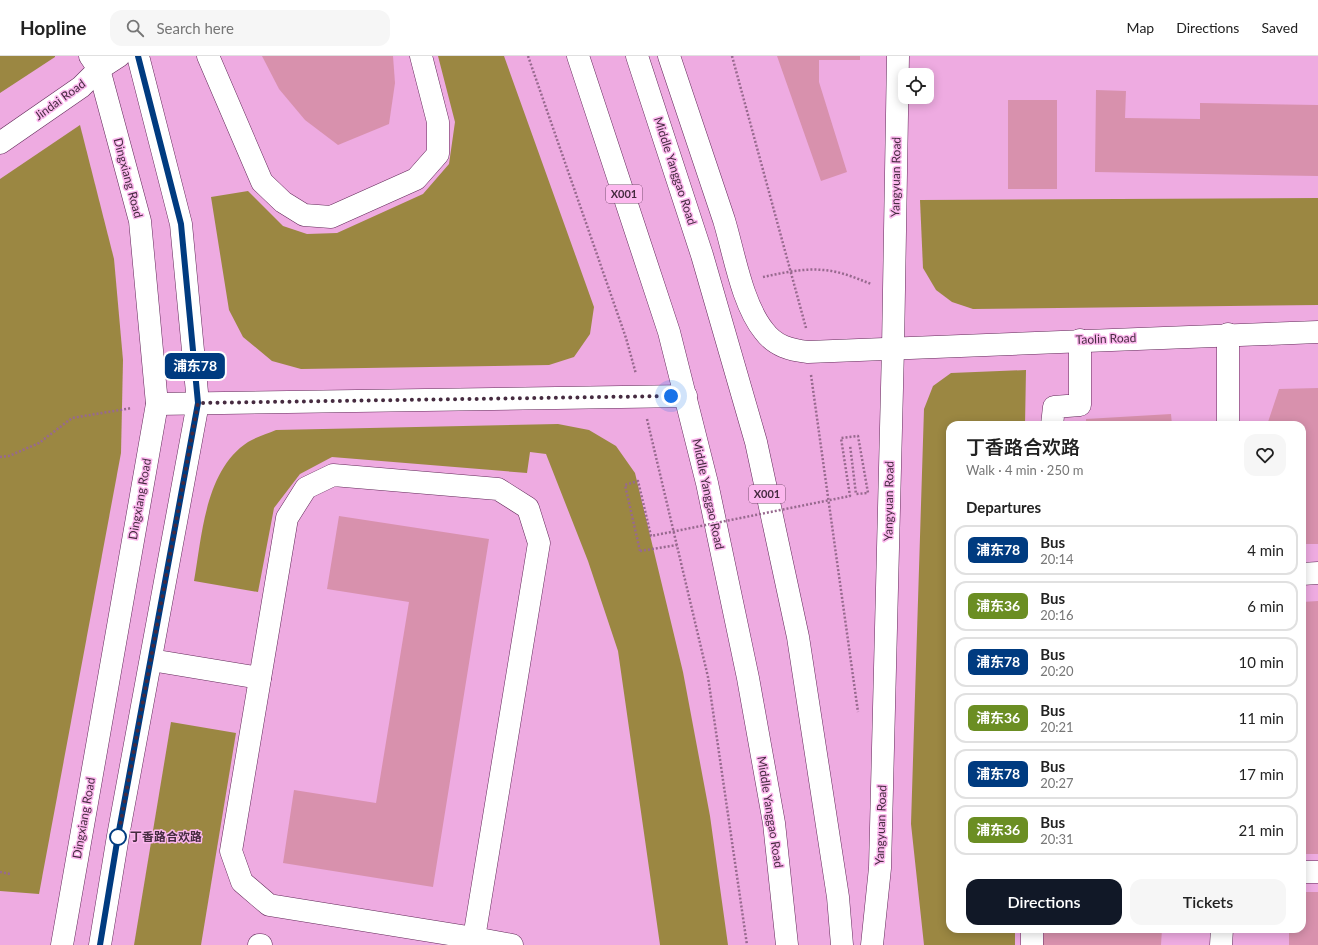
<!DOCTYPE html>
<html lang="en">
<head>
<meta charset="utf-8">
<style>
	body { margin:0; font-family:Lato,"Noto Sans SC",sans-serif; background:#f6f6f6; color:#222; height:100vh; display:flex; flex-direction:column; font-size:15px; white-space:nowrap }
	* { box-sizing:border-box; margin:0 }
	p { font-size:13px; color:#767676 }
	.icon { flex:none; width:22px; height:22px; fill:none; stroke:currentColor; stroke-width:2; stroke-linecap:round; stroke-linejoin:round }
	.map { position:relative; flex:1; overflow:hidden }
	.side { position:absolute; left:946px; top:365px; width:360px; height:512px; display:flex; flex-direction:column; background:#fff; border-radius:12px; box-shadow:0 2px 10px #0003 }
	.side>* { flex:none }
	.badge { padding:0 8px; border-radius:6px; font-size:14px; line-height:26px }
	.fabs { position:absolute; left:898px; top:12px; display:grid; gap:8px }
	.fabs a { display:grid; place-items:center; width:36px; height:36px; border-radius:8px; background:#fff; box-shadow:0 2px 10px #0003; font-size:20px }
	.you { position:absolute; width:20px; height:20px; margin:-10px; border:3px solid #fff; border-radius:50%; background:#1a73e8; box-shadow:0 0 0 6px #1a73e833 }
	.map>.badge { position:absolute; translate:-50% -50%; box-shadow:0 0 0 2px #fff }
	h2 { padding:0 20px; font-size:15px; line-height:36px }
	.round { display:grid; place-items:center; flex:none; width:42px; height:42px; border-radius:12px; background:#f6f6f6 }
	.headline { display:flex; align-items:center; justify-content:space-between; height:68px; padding:0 20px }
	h1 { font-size:19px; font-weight:600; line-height:30px }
	.cta { display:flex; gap:8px; margin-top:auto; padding:8px 20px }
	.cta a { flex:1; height:46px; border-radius:12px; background:#111827; color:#fff; font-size:16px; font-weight:600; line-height:46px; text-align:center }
	.cta a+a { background:#f6f6f6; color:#222 }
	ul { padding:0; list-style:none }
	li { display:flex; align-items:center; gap:12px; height:50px; margin:0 8px 6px; padding:0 12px; border:2px solid #e0e0e0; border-radius:12px }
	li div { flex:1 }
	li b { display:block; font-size:15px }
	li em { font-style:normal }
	li .badge { min-width:44px; font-weight:700; text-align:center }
	header { display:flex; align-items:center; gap:24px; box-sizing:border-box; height:56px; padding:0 20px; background:#fff; border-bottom:1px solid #e0e0e0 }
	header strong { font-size:19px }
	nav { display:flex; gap:22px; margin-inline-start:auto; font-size:14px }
	.search { width:280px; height:36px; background:#f6f6f6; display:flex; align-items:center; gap:10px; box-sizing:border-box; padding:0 14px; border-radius:12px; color:#767676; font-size:15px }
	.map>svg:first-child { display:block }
</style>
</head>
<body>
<header>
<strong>Hopline</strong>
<div class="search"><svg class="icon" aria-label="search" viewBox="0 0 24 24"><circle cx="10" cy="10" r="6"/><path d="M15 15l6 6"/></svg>Search here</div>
<nav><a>Map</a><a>Directions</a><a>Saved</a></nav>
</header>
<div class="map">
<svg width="1318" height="889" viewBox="0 0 1318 889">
	<rect width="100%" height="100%" fill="#eeabe1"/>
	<g fill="#9b8742">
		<path d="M 0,0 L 55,0 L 55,1 L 0,37 Z"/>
		<path d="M 438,0 L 504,0 L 594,251 L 590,278 L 574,301 L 549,309 L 301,313 L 272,305 L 243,281 L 229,254 L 211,141 L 248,135 L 283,170 L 307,178 L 337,177 L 423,138 L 449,108 L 455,66 Z"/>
		<path d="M 80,69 L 114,203 L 123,304 L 121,397 L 39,838 L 0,835 L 0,123 Z"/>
		<path d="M 1318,142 L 1318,249 L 973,253 L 952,246 L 936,234 L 923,212 L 920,144 Z"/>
		<path d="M 1026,314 L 1025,369 L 950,369 L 950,873 L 1015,873 L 1015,889 L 924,889 L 911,768 L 924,353 L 933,330 L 951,317 Z"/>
		<path d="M 558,368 L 589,374 L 616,390 L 635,417 L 683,616 L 710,760 L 728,889 L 660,889 L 618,595 L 588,505 L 546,398 L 530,396 L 527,417 L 332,401 L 300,418 L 274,452 L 258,536 L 194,525 C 202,480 205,414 248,386 C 256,381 267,378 276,374 Z"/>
		<path d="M 171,666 L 236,677 L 201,889 L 134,889 Z"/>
	</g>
	<g fill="#d891ad">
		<path d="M 262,0 L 393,0 L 395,27 L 389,68 L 338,89 L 305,64 L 279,33 Z"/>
		<path d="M 777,0 L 860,0 L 860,4 L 819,4 L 819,26 L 847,116 L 821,125 Z"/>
		<path d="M 1096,34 L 1126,35 L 1125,62 L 1200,63 L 1200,47 L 1318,49 L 1318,120 L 1095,116 Z"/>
		<rect x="1008" y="44" width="49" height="89"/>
		<path d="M 1318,332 L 1318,488 L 1302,488 L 1302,369 L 1267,369 L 1279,333 Z"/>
		<path d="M 1171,358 L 1172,369 L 1086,369 L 1086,363 Z"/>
		<path d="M 339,460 L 489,483 L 433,831 L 283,807 L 294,734 L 376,747 L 409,546 L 327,533 Z"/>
		<path d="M 1318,545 L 1318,798 L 1302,798 L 1302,546 Z"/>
		<path d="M 1302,836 L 1318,836 L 1318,889 L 1289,889 L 1289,873 L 1302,873 Z"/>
		<path d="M 1044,873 L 1162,873 L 1161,889 L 1043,889 Z"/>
	</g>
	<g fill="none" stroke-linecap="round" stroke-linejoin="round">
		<g stroke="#622959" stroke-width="23">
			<g id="minor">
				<path d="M 208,0 L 262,126 L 283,146 L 304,159 L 331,161 L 416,123 L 438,98 L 438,66 L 421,0"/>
				<path d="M 669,0 C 687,55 706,109 724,164 C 734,197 742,248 764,275 C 775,290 790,294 808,296 L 1318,276"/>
				<path d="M 0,87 L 81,31 L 99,13 L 119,0"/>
				<path d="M 157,348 L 686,340"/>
				<path d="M 1052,369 L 1054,351 L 1080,349 L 1080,284"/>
				<path d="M 1228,369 L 1228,278"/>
				<path d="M 333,419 L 498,433 L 528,452 L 539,487 L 474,882 L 269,849 L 242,826 L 231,795 L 287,462 L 306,432 Z"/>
				<path d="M 1302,518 L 1318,517"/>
				<path d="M 151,604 L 260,622"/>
				<path d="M 1302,816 L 1318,816"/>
				<path d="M 1032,873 L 1032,889"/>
				<path d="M 474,882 L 512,889"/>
				<path d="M 62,889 L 157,348 L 140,165 L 99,13 L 90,0"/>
				<path d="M 100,889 L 118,780 L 198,347 L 181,168 L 138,0"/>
				<path d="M 259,889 L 261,889"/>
				<path d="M 872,889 L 880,812 L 893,292 L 898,0"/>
				<path d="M 1221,889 L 1222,873"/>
			</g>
		</g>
		<g stroke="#622959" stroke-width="23">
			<g id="highway">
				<path d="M 578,0 L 669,276 L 707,427 L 748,622 L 774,767 L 787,889"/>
				<path d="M 637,0 L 702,199 L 756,386 L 798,581 L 838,841 L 842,889"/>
			</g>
		</g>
		<g stroke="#97698e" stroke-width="2.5" stroke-dasharray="2 2" stroke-linecap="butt">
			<path d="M 528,0 L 626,282 L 636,318"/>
			<path d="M 732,0 L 806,272"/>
			<path d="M 763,221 C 782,217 803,212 823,214 C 840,215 856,222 871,228"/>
			<path d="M 811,319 L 858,656"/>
			<path d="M 647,363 L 708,621 L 747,889"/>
			<path d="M 0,401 L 9,400 L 39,387 L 72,362 L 132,352"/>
			<path d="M 640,495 L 677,489"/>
			<path d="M 0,816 L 10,818"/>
		</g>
		<use href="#minor" stroke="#fff" stroke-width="22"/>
		<use href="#highway" stroke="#fff" stroke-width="22"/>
		<path stroke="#97698e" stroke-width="2.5" stroke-dasharray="2 2" stroke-linecap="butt" d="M 640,495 L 625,429 L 638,425 L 651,480 L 850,440 L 841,382 L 858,380 L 868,437 L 856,438 L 850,389"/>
	</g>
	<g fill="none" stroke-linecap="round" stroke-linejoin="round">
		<g stroke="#fff" stroke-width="9">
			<path id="line" d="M 100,889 L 118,780 L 198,347 L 181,168 L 138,0"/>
		</g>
		<use href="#line" stroke="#003b80" stroke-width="6"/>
		<path stroke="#462b40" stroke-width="4" stroke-dasharray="0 7.2" d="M 118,781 L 198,347 L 671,340"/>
	</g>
	<circle fill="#fff" stroke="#003b80" stroke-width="2" cx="118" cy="781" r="8"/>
	<g text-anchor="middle" stroke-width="3" stroke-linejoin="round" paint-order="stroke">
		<g fill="#fcb8ee" stroke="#7d5574" stroke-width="1">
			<rect x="606" y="129" width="36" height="18" rx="3"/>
			<rect x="749" y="429" width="36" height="18" rx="3"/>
		</g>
		<g font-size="11" font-weight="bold" fill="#462b40">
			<text x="624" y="142">X001</text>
			<text x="767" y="442">X001</text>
		</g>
		<g font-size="12" fill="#462b40" stroke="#fcb8ee">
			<text transform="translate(60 44) rotate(-36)" y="4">Jindai Road</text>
			<text transform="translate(675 115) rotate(72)" y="4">Middle Yanggao Road</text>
			<text transform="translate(896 121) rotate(-89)" y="4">Yangyuan Road</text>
			<text transform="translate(128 122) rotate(75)" y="4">Dingxiang Road</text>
			<text transform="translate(1106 283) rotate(-2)" y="4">Taolin Road</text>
			<text transform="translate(708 438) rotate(78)" y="4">Middle Yanggao Road</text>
			<text transform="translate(140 443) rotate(-80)" y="4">Dingxiang Road</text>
			<text transform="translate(889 445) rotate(-89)" y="4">Yangyuan Road</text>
			<text transform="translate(770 756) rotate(81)" y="4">Middle Yanggao Road</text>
			<text transform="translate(84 762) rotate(-80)" y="4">Dingxiang Road</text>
			<text transform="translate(881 769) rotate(-88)" y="4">Yangyuan Road</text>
		</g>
		<g font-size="12" font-weight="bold" fill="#462b40" stroke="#fcb8ee" text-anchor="start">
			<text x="130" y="785">丁香路合欢路</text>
		</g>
	</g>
</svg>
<div class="fabs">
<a><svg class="icon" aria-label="locate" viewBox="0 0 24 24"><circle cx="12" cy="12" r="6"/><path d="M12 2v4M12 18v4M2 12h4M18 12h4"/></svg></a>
</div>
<div class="you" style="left:671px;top:340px"></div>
<b class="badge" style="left:195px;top:310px;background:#003b80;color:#fff">浦东78</b>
<section class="side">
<div class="headline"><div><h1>丁香路合欢路</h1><p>Walk · 4 min · 250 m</p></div><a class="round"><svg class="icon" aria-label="heart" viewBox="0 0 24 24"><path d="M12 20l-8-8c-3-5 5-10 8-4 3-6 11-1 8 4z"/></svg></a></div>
<h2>Departures</h2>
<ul>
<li><span class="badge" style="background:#003b80;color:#fff">浦东78</span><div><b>Bus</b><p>20:14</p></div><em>4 min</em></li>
<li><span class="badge" style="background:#6b8e23;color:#fff">浦东36</span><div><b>Bus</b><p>20:16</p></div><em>6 min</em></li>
<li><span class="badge" style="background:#003b80;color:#fff">浦东78</span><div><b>Bus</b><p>20:20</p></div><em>10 min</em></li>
<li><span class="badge" style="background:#6b8e23;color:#fff">浦东36</span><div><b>Bus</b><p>20:21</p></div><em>11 min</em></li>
<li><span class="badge" style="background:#003b80;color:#fff">浦东78</span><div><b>Bus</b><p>20:27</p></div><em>17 min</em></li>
<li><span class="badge" style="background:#6b8e23;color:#fff">浦东36</span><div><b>Bus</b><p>20:31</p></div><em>21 min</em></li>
</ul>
<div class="cta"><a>Directions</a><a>Tickets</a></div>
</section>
</div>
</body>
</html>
